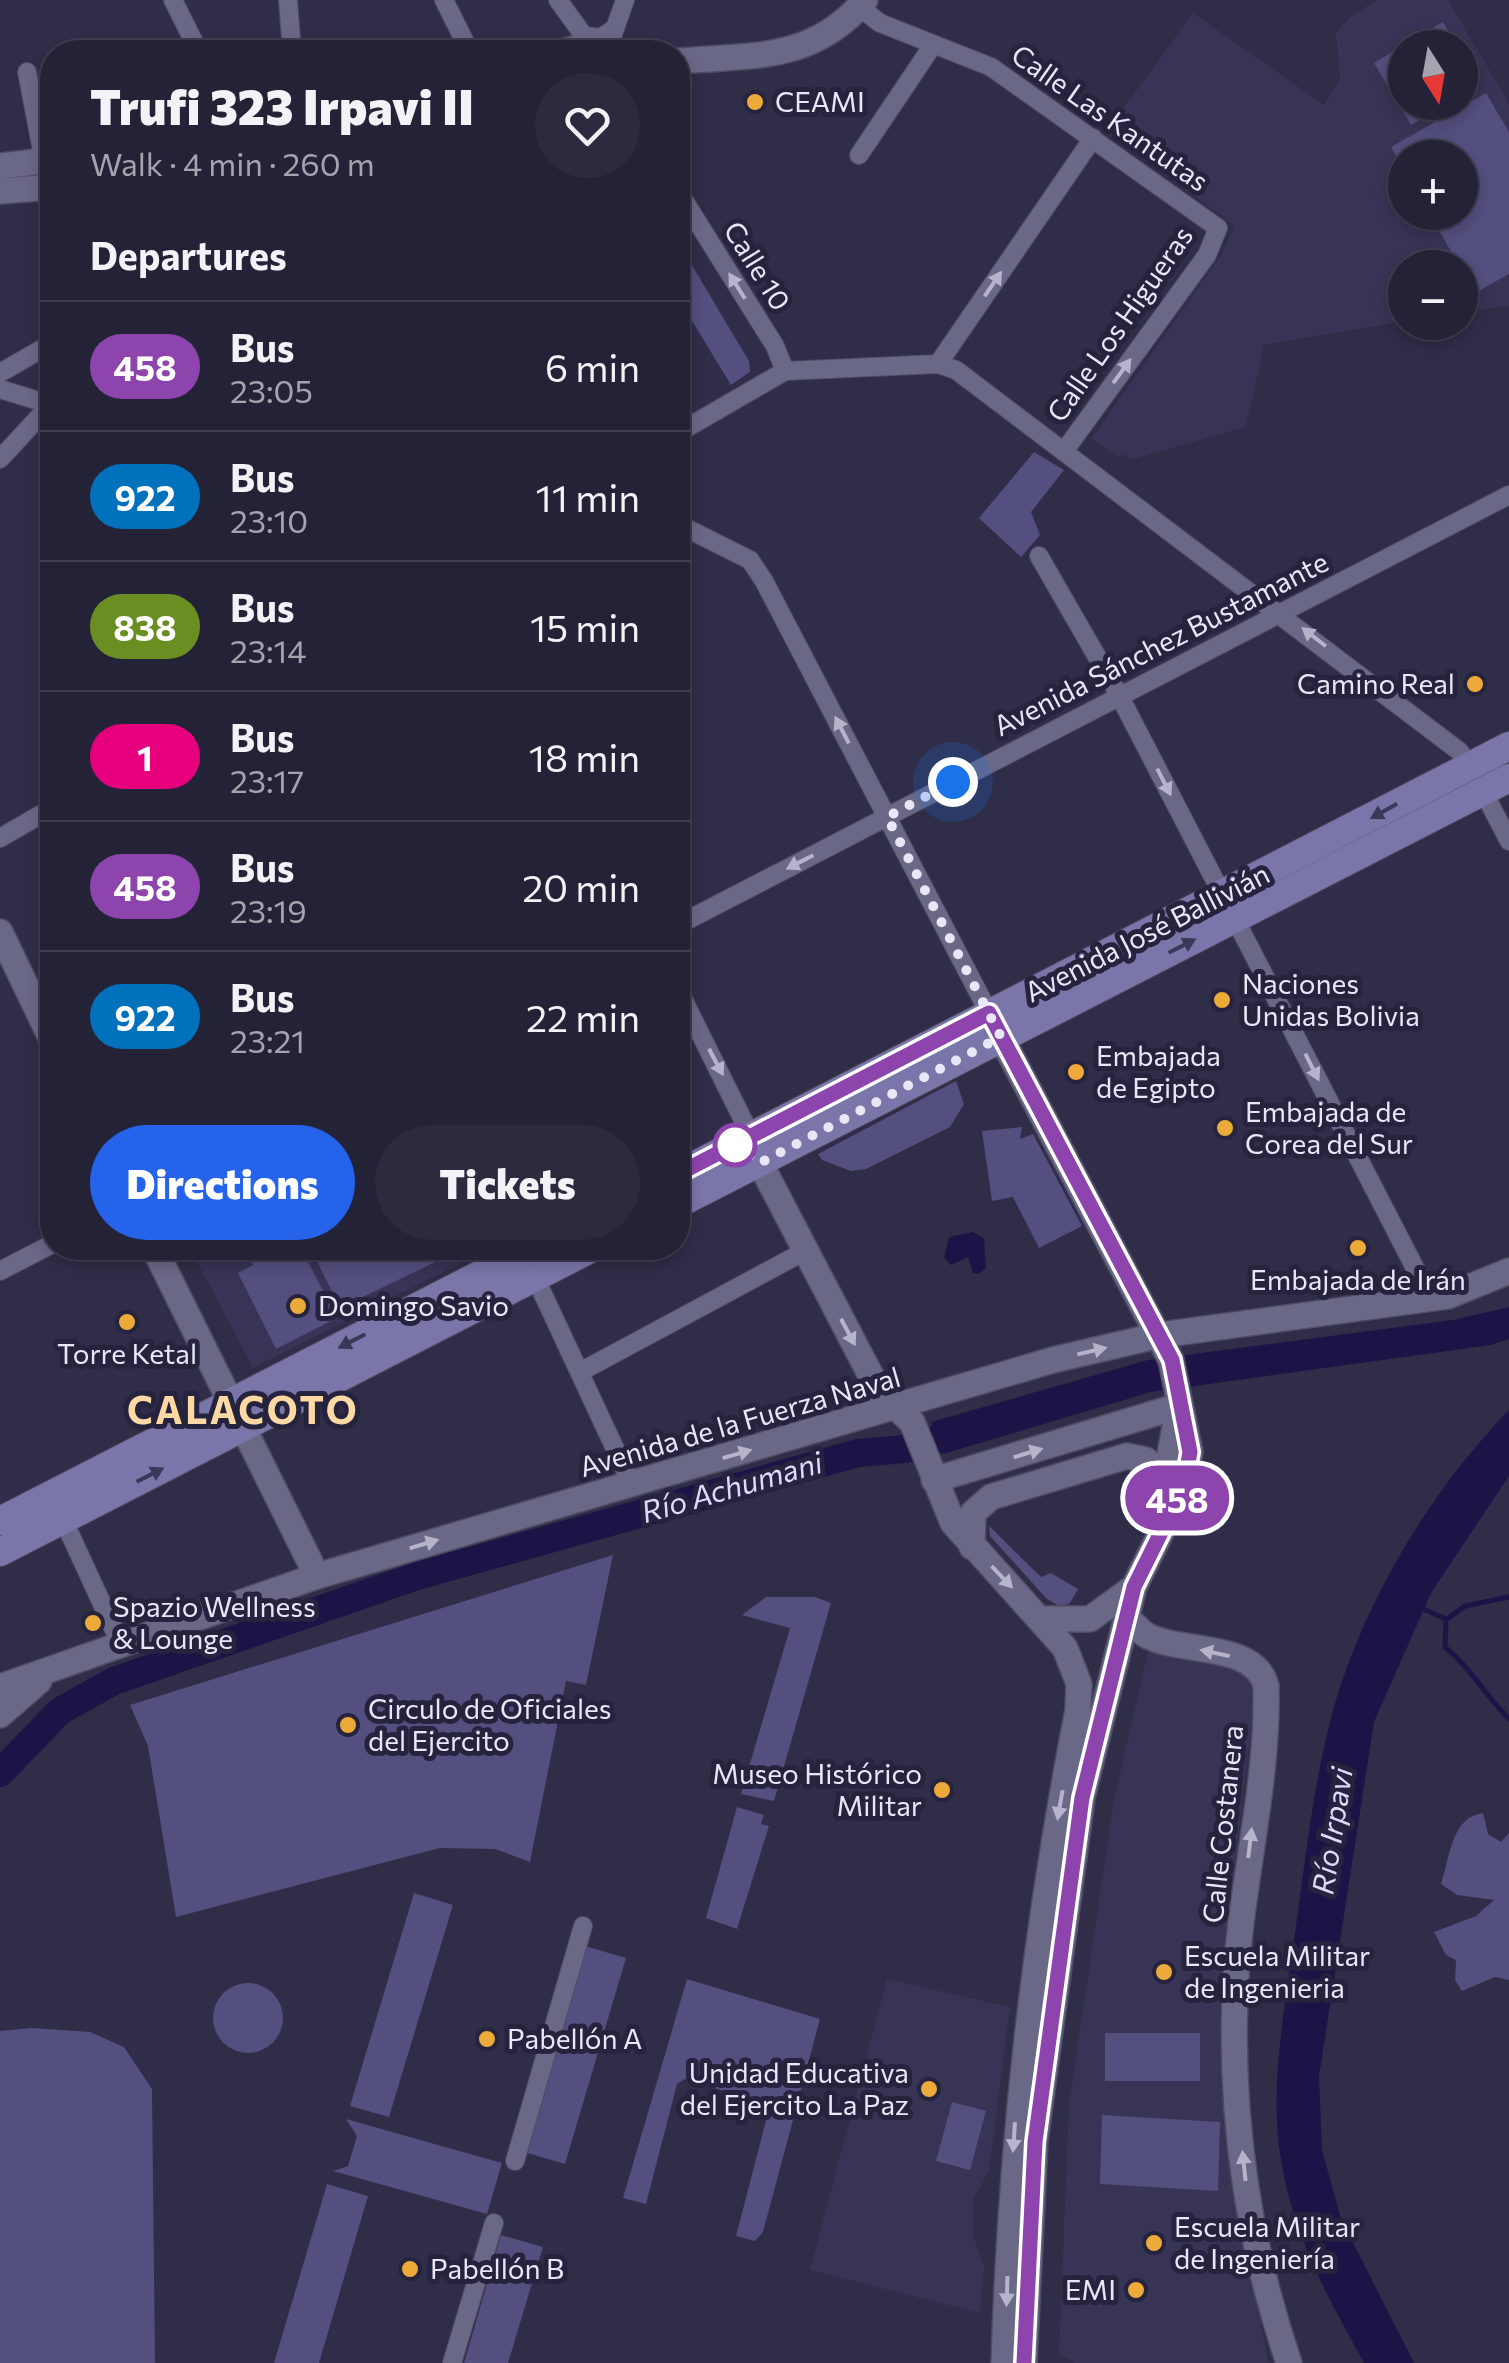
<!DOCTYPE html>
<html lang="en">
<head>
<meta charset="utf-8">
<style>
	body { margin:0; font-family:Commissioner,sans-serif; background:#2b2a3e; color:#f1f3f6; height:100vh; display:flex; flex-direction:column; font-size:38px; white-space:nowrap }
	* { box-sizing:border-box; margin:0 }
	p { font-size:32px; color:#a3a4ad }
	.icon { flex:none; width:55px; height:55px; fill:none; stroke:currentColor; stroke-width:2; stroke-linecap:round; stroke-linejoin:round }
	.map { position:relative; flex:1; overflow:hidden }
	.sheet { position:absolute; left:40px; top:40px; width:650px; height:1220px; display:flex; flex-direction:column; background:#232236; border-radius:40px; box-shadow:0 5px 15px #0003,0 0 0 2px #403f51 }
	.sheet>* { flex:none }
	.badge { padding:0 20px; border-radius:32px; font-size:35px; line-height:65px }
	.needle { width:65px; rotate:169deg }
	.controls { position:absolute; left:1388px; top:30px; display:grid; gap:20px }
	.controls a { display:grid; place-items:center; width:90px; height:90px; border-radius:50%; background:#232236; box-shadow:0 5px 15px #0003,0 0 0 2px #403f51; font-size:50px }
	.you { position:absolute; width:50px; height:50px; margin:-25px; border:8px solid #fff; border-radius:50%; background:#1a73e8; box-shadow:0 0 0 15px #1a73e833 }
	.map>.badge { position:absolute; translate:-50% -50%; box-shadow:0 0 0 5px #fff }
	h2 { padding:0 50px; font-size:38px; line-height:90px }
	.round { display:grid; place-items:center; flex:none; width:105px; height:105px; border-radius:52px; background:#2b2a3e }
	.head { display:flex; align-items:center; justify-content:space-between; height:170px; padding:0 50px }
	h1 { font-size:48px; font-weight:800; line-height:75px }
	.cta { display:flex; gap:20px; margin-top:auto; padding:20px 50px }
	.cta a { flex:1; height:115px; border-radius:60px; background:#2563eb; color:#fff; font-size:40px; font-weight:800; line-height:115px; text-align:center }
	.cta a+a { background:#2b2a3e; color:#f1f3f6 }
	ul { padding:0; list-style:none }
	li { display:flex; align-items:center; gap:30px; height:130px; padding:0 50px; border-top:2px solid #403f51 }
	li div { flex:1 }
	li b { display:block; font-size:38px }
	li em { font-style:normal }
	li .badge { min-width:110px; font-weight:700; text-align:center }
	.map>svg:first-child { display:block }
</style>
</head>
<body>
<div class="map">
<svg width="1509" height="2363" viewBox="0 0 1509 2363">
	<rect width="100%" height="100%" fill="#2f2d48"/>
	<g fill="#373455" fill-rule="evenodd">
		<path d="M 1377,0 L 1448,0 L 1509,103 L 1509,306 L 1460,312 L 1460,268 L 1405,268 L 1405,321 L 1264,345 L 1246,427 L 1131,460 L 1124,454 L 1120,458 L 1091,439 L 1221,255 L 1235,226 L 1106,132 L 1193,13 L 1324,105 L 1340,79 L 1336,33 L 1350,17 ZM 1405,48 L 1460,48 L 1460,102 L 1405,102 ZM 1405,158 L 1460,158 L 1460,212 L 1405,212 Z"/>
		<path d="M 190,1248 L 491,1248 L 253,1368 Z"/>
		<path d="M 1149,1647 L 1244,1669 L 1257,1681 L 1220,1986 L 1220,2040 L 1237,2197 L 1268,2363 L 1075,2363 L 1059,2353 L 1069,2104 L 1114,1800 Z"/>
		<path d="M 887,1979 L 1010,2007 L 989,2170 L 973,2201 L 973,2235 L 984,2266 L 980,2313 L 810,2270 Z"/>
	</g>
	<g fill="#534f7e">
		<path d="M 1443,22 L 1458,47 L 1405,48 L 1405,102 L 1450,103 L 1411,125 L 1374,63 Z"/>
		<path d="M 1486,93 L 1509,132 L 1509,274 L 1475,293 L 1429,213 L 1460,212 L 1460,158 L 1405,158 L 1405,172 L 1391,147 Z"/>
		<path d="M 678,242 L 749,361 L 750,372 L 731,385 L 678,298 Z"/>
		<path d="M 1034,452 L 1064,470 L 1031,512 L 1040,535 L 1021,557 L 979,518 Z"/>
		<path d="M 956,1081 L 964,1104 L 950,1127 L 866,1169 L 851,1171 L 822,1160 L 818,1154 Z"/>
		<path d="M 1022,1127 L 1020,1139 L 1033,1134 L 1082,1226 L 1039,1248 L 1013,1197 L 992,1201 L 982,1131 Z"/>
		<path d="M 244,1248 L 301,1248 L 337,1318 L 276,1349 L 238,1273 L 253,1265 Z"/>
		<path d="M 318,1248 L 446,1248 L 450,1255 L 340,1308 L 312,1251 Z"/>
		<path d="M 989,1526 L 1041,1577 L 1051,1573 L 1078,1589 L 1070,1603 L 1061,1607 L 1047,1599 L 990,1536 Z"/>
		<path d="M 613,1555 L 586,1685 L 566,1681 L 530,1862 L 495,1849 L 440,1848 L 176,1917 L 148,1746 L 130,1705 Z"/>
		<path d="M 766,1597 L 815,1597 L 831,1603 L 774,1801 L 741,1794 L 790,1628 L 742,1615 Z"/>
		<path d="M 737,1807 L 764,1815 L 761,1824 L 769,1826 L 737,1929 L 706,1918 Z"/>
		<path d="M 1483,1813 L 1488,1834 L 1501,1842 L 1509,1833 L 1509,1980 L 1495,1977 L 1462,1991 L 1455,1980 L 1456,1960 L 1446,1955 L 1434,1932 L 1476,1916 L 1494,1900 L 1457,1895 L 1441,1884 C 1450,1858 1451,1817 1483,1813 Z"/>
		<path d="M 414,1893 L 453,1905 L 389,2117 L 350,2106 Z"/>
		<path d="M 585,1946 L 626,1958 L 565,2164 L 524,2152 Z"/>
		<path d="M 687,1979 L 820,2019 L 763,2232 L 755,2241 L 736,2236 L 769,2109 L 763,2103 L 685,2079 L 677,2084 L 646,2204 L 623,2198 Z"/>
		<circle cx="248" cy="2018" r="35"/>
		<path d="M 32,2028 L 90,2032 L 124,2047 L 152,2089 L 155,2363 L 0,2363 L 0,2031 Z"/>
		<rect x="1105" y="2033" width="95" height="48"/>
		<path d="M 952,2102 L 986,2111 L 970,2170 L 936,2161 Z"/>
		<path d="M 1102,2115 L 1220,2122 L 1218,2191 L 1100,2184 Z"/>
		<path d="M 346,2119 L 502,2163 L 487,2214 L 333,2171 L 348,2166 L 357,2136 Z"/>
		<path d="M 327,2184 L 368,2196 L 319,2363 L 274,2363 Z"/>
		<path d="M 501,2235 L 543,2247 L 508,2363 L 464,2363 Z"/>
	</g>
	<g fill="#1e1347">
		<path d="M 973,1232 L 984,1238 L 986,1268 L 978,1274 L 973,1273 L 968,1257 L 951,1265 L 944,1258 L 949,1237 Z"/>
		<path d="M 1509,1307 L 1509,1339 L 1491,1345 L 1151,1392 L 943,1454 L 931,1422 L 1148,1360 L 1453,1320 Z"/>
		<path d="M 1509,1410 L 1509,1476 L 1431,1593 L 1374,1722 L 1319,2076 L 1322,2150 L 1341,2219 L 1414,2363 L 1364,2363 C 1328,2298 1293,2235 1281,2160 C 1269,2089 1284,2012 1294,1941 C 1306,1857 1314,1769 1340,1687 C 1373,1587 1435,1486 1509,1410 Z"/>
	</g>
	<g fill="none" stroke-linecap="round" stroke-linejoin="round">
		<g stroke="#1e1347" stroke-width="5">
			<path d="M 1417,1606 L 1446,1619 L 1445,1647 C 1471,1668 1485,1695 1509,1719"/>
			<path d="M 1447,1619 L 1465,1606 L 1509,1597"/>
		</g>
		<path stroke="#1e1347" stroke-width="28" d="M 0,1773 L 60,1711 L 114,1681 L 417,1576 L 858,1453 L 905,1449 L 972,1429"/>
		<g stroke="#4d4c62" stroke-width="20">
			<g id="street">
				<path d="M 173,0 L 199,52"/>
				<path d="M 288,0 L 292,52"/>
				<path d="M 444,0 L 470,52"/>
				<path d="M 558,0 L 584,36 L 601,38 L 615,28"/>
				<path d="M 859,7 L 880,23 L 991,67 L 1218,228 L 1207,255 L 1065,450"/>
				<path d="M 612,37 L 625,0"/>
				<path d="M 27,72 L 44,161"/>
				<path d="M 859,155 L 933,45"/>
				<path d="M 678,191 L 775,346 L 785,371"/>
				<path d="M 938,364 L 1093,138"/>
				<path d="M 0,373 L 52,343"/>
				<path d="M 0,389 L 52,405"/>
				<path d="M 678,433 L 785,371 L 938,364 L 956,370 L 1459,751 L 1470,765"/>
				<path d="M 0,459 L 51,404"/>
				<path d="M 678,524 L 750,560 L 764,581 L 989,1013"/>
				<path d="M 1039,556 L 1119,695 L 1222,894"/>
				<path d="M 1483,791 L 1509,841"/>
				<path d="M 0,838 L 52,808"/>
				<path d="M 1235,919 L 1431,1299"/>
				<path d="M 678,925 L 1509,495"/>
				<path d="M 678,989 L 751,1136"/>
				<path d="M 0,1271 L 52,1244"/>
				<path d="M 535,1277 L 631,1483"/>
				<path d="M 580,1372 L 805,1251"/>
				<path d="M 63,1519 L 122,1647"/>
				<path d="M 515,2161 L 583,1926"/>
				<path d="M 452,2363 L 494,2223"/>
			</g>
		</g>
		<g stroke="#4d4c62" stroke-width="28">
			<g id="secondary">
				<path d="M 561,52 L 592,44 L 615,52"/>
				<path d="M 678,61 C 752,55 813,62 865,0"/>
				<path d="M 0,166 L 52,160"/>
				<path d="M 0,191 L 52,187"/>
				<path d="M 0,932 L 52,1040"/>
				<path d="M 1001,1037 L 1171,1360 L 1190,1452 L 1184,1486 L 1134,1587 L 1082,1798 L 1035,2141 L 1024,2363"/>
				<path d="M 760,1163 L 880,1393 L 912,1422 L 953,1523 L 1065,1648 L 1079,1684 L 1078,1710 C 1035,1930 1011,2138 1004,2363"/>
				<path d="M 154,1248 L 317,1576"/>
				<path d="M 934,1480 L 1179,1406"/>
				<path d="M 1171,1489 L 1169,1459 L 1179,1406"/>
				<path d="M 972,1547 L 973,1513 L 991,1497 L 1127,1456 L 1146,1460 L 1168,1482"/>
				<path d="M 1043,1619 L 1090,1619 L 1134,1587"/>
				<path d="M 1128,1619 C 1134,1624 1140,1631 1146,1635 C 1179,1654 1255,1641 1266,1686 C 1269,1787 1238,1894 1235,1996 C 1230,2120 1249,2246 1289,2363"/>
				<path d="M 0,1687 L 317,1576 L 1053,1360 L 1160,1335 L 1448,1296 L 1509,1271"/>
				<path d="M 0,1715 L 39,1681"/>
			</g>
		</g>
		<g stroke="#4d4c62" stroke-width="30">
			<g id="primary">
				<path d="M 678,1174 L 1509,746"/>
				<path d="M 678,1204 L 1509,778"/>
				<path d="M 0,1521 L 532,1248"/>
				<path d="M 0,1552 L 592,1248"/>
			</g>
		</g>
		<use href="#street" stroke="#6a6887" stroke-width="18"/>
		<use href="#secondary" stroke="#6a6887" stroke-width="25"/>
		<use href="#primary" stroke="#7a76a9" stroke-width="28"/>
	</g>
	<defs><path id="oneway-solid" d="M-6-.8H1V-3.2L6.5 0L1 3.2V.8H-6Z" transform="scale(2.5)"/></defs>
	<g fill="#b5b4cb">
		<use href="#oneway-solid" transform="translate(993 284) rotate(-56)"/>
		<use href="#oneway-solid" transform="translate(737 286) rotate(-122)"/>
		<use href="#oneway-solid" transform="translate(1122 371) rotate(-54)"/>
		<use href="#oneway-solid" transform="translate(1314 637) rotate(-142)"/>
		<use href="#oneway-solid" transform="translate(842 730) rotate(-117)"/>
		<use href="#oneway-solid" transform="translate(1164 782) rotate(63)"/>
		<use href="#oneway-solid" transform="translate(800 862) rotate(153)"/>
		<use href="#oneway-solid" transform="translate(716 1062) rotate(62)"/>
		<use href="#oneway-solid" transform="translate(1312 1067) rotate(63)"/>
		<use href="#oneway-solid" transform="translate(848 1332) rotate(62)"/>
		<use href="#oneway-solid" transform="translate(1092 1351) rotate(-13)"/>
		<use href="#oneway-solid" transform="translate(1028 1453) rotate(-17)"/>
		<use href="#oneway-solid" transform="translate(737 1454) rotate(-16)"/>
		<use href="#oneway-solid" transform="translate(424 1544) rotate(-17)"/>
		<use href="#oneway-solid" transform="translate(1002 1577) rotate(46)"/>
		<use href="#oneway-solid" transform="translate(1215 1653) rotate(-168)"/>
		<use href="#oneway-solid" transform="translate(1060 1805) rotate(100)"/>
		<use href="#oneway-solid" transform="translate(1250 1843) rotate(-83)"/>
		<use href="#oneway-solid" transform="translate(1014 2137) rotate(94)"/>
		<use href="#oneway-solid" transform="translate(1244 2166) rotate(-96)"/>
		<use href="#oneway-solid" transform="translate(1007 2291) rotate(92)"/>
	</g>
	<g fill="#3a3858">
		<use href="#oneway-solid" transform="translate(1384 811) rotate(151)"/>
		<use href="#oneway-solid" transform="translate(1182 946) rotate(-27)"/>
		<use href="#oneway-solid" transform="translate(352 1341) rotate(153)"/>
		<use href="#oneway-solid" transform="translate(150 1475) rotate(-27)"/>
	</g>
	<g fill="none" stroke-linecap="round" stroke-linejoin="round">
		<g stroke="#fff" stroke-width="22">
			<path id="line" d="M 678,1174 L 989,1013 L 1172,1360 L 1190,1452 L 1184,1486 L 1134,1587 L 1082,1798 L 1035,2142 L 1024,2363"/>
		</g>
		<use href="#line" stroke="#8e44ad" stroke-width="15"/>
		<path stroke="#e7e7f8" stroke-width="10" stroke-dasharray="0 18" d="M 735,1145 L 760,1163 L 1001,1037 L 887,817 L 953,782"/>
	</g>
	<g fill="#ebaa39" stroke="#25233d" stroke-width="4">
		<circle cx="755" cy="102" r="10"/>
		<circle cx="1475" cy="684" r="10"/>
		<circle cx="1222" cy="1000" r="10"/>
		<circle cx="1076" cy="1072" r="10"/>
		<circle cx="1225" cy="1128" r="10"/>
		<circle cx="1358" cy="1248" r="10"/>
		<circle cx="298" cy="1306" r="10"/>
		<circle cx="127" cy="1322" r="10"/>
		<circle cx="93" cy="1623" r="10"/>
		<circle cx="348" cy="1725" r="10"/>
		<circle cx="942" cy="1790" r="10"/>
		<circle cx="1164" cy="1972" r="10"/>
		<circle cx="487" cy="2039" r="10"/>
		<circle cx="929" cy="2089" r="10"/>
		<circle cx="1154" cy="2243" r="10"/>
		<circle cx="410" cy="2269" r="10"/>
		<circle cx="1136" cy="2290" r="10"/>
	</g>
	<circle fill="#fff" stroke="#8e44ad" stroke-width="5" cx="735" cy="1145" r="20"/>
	<g text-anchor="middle" stroke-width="10" stroke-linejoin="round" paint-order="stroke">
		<g font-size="28" fill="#e7e7f8" stroke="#25233d" text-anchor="start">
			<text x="775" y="112">CEAMI</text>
			<text x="1455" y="694" text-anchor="end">Camino Real</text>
			<text x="1242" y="994">Naciones<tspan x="1242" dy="32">Unidas Bolivia</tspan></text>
			<text x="1096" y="1066">Embajada<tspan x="1096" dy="32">de Egipto</tspan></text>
			<text x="1245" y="1122">Embajada de<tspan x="1245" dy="32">Corea del Sur</tspan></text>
			<text x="1358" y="1290" text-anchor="middle">Embajada de Irán</text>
			<text x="318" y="1316">Domingo Savio</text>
			<text x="127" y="1364" text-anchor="middle">Torre Ketal</text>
			<text x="113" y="1617">Spazio Wellness<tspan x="113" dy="32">&amp; Lounge</tspan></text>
			<text x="368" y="1719">Circulo de Oficiales<tspan x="368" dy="32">del Ejercito</tspan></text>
			<text x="922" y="1784" text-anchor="end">Museo Histórico<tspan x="922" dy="32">Militar</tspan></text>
			<text x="1184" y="1966">Escuela Militar<tspan x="1184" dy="32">de Ingenieria</tspan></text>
			<text x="507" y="2049">Pabellón A</text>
			<text x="909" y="2083" text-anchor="end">Unidad Educativa<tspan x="909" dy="32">del Ejercito La Paz</tspan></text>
			<text x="1174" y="2237">Escuela Militar<tspan x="1174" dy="32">de Ingeniería</tspan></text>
			<text x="430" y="2279">Pabellón B</text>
			<text x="1116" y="2300" text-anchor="end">EMI</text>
		</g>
		<g font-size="28" fill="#e7e7f8" stroke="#25233d">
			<text transform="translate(1110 118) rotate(35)" y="10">Calle Las Kantutas</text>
			<text transform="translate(757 266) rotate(58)" y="10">Calle 10</text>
			<text transform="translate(1120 324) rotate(-55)" y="10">Calle Los Higueras</text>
			<text transform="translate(1161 644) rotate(-27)" y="10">Avenida Sánchez Bustamante</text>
			<text transform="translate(1147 933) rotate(-27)" y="10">Avenida José Ballivián</text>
			<text transform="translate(740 1422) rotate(-16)" y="10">Avenida de la Fuerza Naval</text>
			<text transform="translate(1223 1824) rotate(-84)" y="10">Calle Costanera</text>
		</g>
		<g font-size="30" font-style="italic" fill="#dcdbff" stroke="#25233d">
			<text transform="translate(732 1488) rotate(-16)" y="10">Río Achumani</text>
			<text transform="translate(1333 1831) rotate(-81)" y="10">Río Irpavi</text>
		</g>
		<g font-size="38" font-weight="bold" letter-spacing="2.5" fill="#fed9a4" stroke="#25233d">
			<text x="243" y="1424">CALACOTO</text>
		</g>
	</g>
</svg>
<div class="controls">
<a><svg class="needle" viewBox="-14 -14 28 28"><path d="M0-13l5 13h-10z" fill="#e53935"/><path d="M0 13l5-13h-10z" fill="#a3a4ad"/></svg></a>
<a>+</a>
<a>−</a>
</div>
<div class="you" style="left:953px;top:782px"></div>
<b class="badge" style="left:1177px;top:1498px;background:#8e44ad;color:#fff">458</b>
<section class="sheet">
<div class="head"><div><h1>Trufi 323 Irpavi II</h1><p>Walk · 4 min · 260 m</p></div><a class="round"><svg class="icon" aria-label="heart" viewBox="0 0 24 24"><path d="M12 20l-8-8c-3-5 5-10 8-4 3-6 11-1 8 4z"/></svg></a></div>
<h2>Departures</h2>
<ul>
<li><span class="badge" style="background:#8e44ad;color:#fff">458</span><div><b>Bus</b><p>23:05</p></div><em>6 min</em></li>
<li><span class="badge" style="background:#0072bc;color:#fff">922</span><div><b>Bus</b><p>23:10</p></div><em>11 min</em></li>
<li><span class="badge" style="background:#6b8e23;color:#fff">838</span><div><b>Bus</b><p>23:14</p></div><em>15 min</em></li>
<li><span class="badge" style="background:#e6007e;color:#fff">1</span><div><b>Bus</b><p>23:17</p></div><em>18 min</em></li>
<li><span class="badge" style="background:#8e44ad;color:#fff">458</span><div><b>Bus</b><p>23:19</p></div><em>20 min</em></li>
<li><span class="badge" style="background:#0072bc;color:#fff">922</span><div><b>Bus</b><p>23:21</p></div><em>22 min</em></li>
</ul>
<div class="cta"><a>Directions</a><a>Tickets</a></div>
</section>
</div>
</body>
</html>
